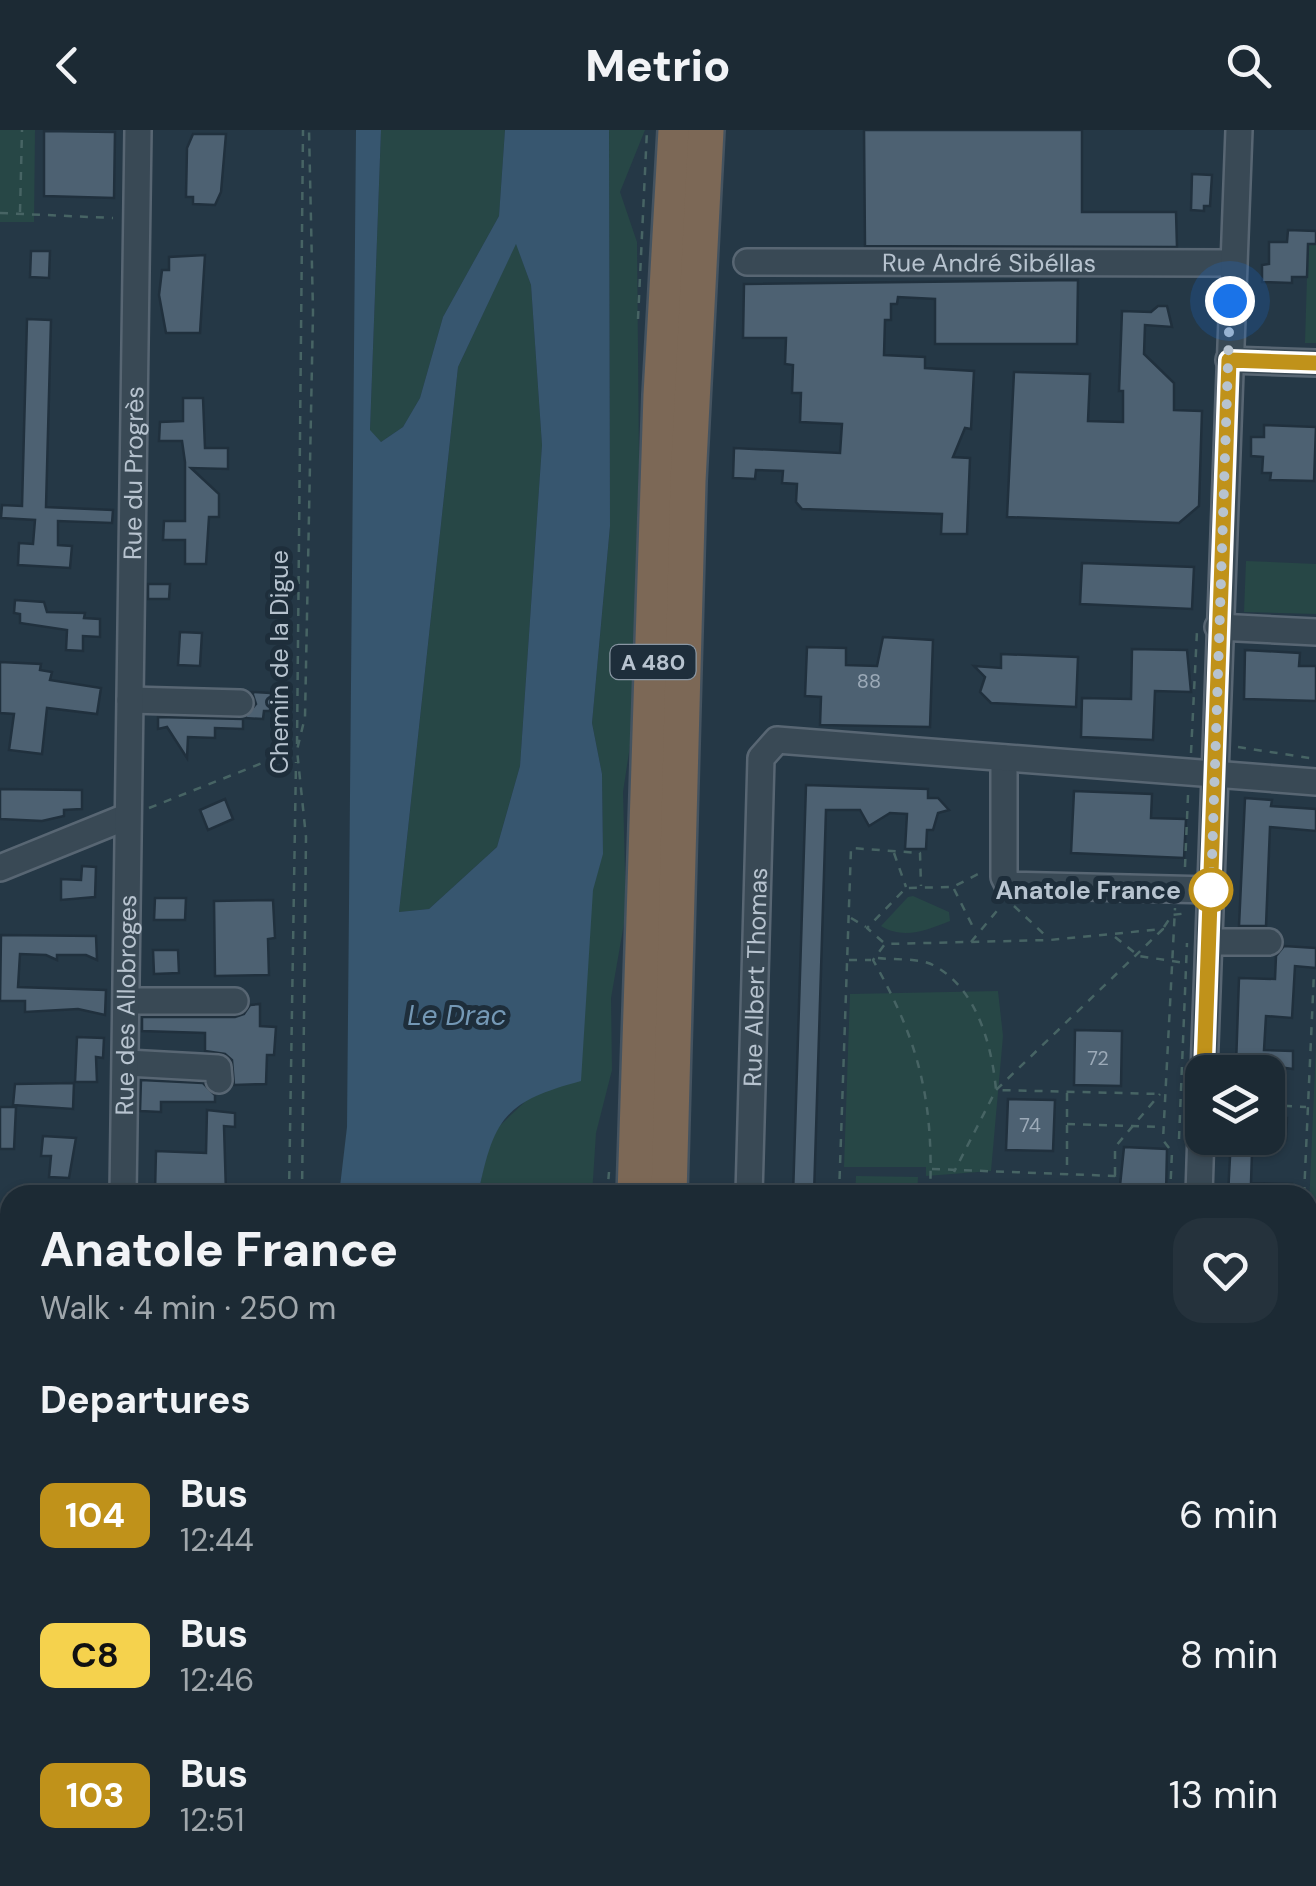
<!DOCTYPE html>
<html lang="en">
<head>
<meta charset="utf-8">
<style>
	body { margin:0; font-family:"DM Sans",sans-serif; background:#25323c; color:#f1f3f6; height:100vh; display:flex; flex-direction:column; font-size:38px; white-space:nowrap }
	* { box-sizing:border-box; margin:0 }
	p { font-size:32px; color:#a0a7ac }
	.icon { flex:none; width:55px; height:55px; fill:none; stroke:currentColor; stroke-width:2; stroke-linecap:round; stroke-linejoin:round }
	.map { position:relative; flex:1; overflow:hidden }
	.panel { position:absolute; left:0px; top:1055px; width:1318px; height:702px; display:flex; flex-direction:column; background:#1c2a34; border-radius:30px 30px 0 0; box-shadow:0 2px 8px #0004,0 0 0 2px #3a464f }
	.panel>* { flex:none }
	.badge { padding:0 20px; border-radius:15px; font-size:35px; line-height:65px }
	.buttons { position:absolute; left:1185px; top:925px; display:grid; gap:20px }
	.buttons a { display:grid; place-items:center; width:100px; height:100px; border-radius:20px; background:#1c2a34; box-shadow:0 2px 8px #0004,0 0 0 2px #3a464f; font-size:50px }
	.you { position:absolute; width:50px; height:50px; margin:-25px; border:8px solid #fff; border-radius:50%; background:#1a73e8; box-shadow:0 0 0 15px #1a73e833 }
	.map>.badge { position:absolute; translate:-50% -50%; box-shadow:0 0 0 5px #fff }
	h2 { padding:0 40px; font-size:38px; line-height:90px }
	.round { display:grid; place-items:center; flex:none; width:105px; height:105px; border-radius:30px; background:#25323c }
	.overview { display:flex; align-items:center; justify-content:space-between; height:170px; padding:0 40px }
	h1 { font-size:48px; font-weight:800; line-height:75px }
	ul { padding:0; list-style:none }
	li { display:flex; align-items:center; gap:30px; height:140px; padding:0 40px }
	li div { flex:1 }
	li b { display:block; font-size:38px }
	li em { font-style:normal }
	li .badge { min-width:110px; font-weight:700; text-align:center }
	header { display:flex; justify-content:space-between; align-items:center; height:130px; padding:0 40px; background:#1c2a34; font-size:45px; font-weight:800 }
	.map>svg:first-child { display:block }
</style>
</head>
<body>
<header><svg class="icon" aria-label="back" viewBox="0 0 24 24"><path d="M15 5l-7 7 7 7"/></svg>Metrio<svg class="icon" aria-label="search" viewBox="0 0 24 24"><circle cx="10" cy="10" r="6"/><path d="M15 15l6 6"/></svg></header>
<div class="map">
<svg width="1316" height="1756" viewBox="0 0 1316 1756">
	<rect width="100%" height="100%" fill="#253846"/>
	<g fill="#274746">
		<path d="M 0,0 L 35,0 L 34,92 L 0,92 Z"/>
		<path d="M 381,0 L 505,0 L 499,86 L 443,187 L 420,268 L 403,297 L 381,312 L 370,301 Z"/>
		<path d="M 609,0 L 645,0 L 620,62 L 637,112 L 639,332 L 631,609 L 623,662 L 626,782 L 611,868 L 612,940 L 596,1003 L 592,1065 L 478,1065 L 490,1005 L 533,964 L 603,723 L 602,644 L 592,593 L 610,396 Z"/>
		<path d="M 516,113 L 531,155 L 542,315 L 520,636 L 497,717 L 429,779 L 399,782 L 458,237 Z"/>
		<path d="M 1308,114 L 1316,114 L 1316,213 L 1305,213 Z"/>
		<path d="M 1246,431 L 1316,434 L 1316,484 L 1244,482 Z"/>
		<path d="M 913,766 L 949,782 L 950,791 C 927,800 904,810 881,796 L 908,767 Z"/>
		<path d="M 998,861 L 1003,906 L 991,1041 L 926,1046 L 926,1037 L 844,1037 L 850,864 Z"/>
		<path d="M 1316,915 L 1316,1100 L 1308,1100 Z"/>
		<path d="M 856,1046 L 918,1047 L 917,1065 L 855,1065 Z"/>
		<path d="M 1316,1542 L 1316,1630 L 1308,1630 L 1308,1543 Z"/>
	</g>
	<g fill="#37566f" fill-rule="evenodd">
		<path d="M 356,0 L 381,0 L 370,300 L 381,312 L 403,297 L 420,268 L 443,187 L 499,86 L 505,0 L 609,0 L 610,396 L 592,593 L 602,644 L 603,724 L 593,760 L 581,951 C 503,972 494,989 478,1065 L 339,1065 L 347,997 ZM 516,114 L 531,155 L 542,315 L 520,636 L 497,717 L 429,779 L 399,782 L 458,237 Z"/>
		<rect x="335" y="1748" width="153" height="8"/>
	</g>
	<g fill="#4d6172" stroke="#20303d" stroke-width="2.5">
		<path d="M 864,0 L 1082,0 L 1082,82 L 1176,82 L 1177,117 L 865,116 Z"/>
		<path d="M 44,1 L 115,2 L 114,68 L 44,66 Z"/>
		<path d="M 193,4 L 226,4 L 221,62 L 215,75 L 193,74 L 193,67 L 186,67 L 187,18 Z"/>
		<path d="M 1192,44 L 1212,45 L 1210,76 L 1204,76 L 1204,81 L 1191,80 Z"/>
		<path d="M 1288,100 L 1316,101 L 1316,114 L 1308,114 L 1307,147 L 1292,147 L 1292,153 L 1262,152 L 1262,135 L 1269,134 L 1269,112 L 1287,112 Z"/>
		<path d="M 31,121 L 50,121 L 49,148 L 30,147 Z"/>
		<path d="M 205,125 L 200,203 L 166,203 L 159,165 L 162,140 L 169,140 L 169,127 Z"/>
		<path d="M 1078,150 L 1077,214 L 935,214 L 935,169 L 898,167 L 897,174 L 891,174 L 891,190 L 885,190 L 884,225 L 925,227 L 925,238 L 974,241 L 971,299 L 965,298 L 953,327 L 970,328 L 967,404 L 941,404 L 942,384 L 802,379 L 796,372 L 797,354 L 782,353 L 783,341 L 756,340 L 755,349 L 733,348 L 734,318 L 840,323 L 842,294 L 800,292 L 801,263 L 792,263 L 793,235 L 785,234 L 786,208 L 743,208 L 744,154 Z"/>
		<path d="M 1158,176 L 1167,176 L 1172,197 L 1145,195 L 1144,224 L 1174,253 L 1174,280 L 1202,281 L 1199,376 L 1179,393 L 1007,387 L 1014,242 L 1090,244 L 1088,291 L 1123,292 L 1123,261 L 1119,261 L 1122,181 L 1151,182 Z"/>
		<path d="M 27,189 L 51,190 L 46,377 L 113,380 L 112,393 L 58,391 L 58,415 L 72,416 L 70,438 L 18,435 L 19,413 L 33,414 L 35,390 L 1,388 L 2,375 L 22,376 Z"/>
		<path d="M 183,268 L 203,268 L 205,318 L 228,318 L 228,339 L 191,338 L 219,364 L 219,387 L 209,387 L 206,434 L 185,434 L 185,410 L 163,410 L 164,391 L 185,391 L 185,332 L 182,311 L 159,311 L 160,292 L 183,291 Z"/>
		<path d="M 1264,295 L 1316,297 L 1314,351 L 1270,350 L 1271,343 L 1262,343 L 1263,327 L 1251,326 L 1251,307 L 1264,307 Z"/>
		<path d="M 1082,433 L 1194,437 L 1192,479 L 1080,474 Z"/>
		<path d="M 148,454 L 170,454 L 169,469 L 148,469 Z"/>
		<path d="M 15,470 L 44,472 L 47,482 L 85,483 L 84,488 L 100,489 L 100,507 L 83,506 L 83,521 L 66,520 L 67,500 L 20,493 L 20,484 L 14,483 Z"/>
		<path d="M 180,502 L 202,503 L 200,536 L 178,535 Z"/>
		<path d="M 883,507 L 933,510 L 930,597 L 820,595 L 821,567 L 805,566 L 807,517 L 846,518 L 846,535 L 877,536 Z"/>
		<path d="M 1132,519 L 1187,520 L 1191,562 L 1155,561 L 1153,610 L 1081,607 L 1082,568 L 1131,569 Z"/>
		<path d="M 1245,520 L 1300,523 L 1299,536 L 1316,536 L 1316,571 L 1244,569 Z"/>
		<path d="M 1001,524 L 1078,527 L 1076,577 L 991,573 L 980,562 L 985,547 L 974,536 L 1001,538 Z"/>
		<path d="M 0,532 L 41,534 L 40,540 L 52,542 L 50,550 L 101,558 L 97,584 L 47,578 L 42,624 L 9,620 L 14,584 L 0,583 Z"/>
		<path d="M 252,562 L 271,563 L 270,581 L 264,581 L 263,589 L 244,588 L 256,574 Z"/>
		<path d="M 158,587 L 243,589 L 243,599 L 215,598 L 215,608 L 188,607 L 187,628 L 167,597 L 158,599 Z"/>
		<path d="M 806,655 L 928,659 L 928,668 L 938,668 L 949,680 L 938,683 L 933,700 L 927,700 L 926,719 L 905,719 L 907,684 L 890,683 L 869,696 L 860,680 L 826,680 L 814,1065 L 793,1065 Z"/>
		<path d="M 0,659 L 82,660 L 82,679 L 64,680 L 64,686 L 42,691 L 0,689 Z"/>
		<path d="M 1074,661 L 1152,664 L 1151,688 L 1186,689 L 1184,728 L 1071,723 Z"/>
		<path d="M 1245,668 L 1272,670 L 1271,676 L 1316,679 L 1316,701 L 1270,697 L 1266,796 L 1239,796 Z"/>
		<path d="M 225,669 L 233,689 L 208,700 L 200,680 Z"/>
		<path d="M 82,736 L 96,737 L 95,767 L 61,770 L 61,749 L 81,750 Z"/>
		<path d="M 155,768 L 186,768 L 185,790 L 154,790 Z"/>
		<path d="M 273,770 L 275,808 L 268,809 L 269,845 L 215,846 L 214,771 Z"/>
		<path d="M 1,805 L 96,806 L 97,830 L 86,825 L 57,825 L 57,830 L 46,825 L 20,824 L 18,857 L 106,860 L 105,885 L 78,879 L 25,882 L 25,871 L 0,871 Z"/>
		<path d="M 1284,816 L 1316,818 L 1316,838 L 1295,836 L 1292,888 L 1266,886 L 1264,920 L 1293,921 L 1293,939 L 1285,938 L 1285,956 L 1278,956 L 1268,982 L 1268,942 L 1244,942 L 1244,935 L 1236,935 L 1239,848 L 1275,849 L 1276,826 Z"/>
		<path d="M 153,820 L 178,820 L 179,843 L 154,844 Z"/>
		<path d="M 260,874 L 260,896 L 276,897 L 274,925 L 267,925 L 266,954 L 234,955 L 232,930 L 225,924 L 205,921 L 205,903 L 142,901 L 142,887 L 235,887 L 244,884 L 250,875 Z"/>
		<path d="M 1075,900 L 1122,901 L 1121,956 L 1074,955 Z"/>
		<path d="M 77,907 L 104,908 L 103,928 L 96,927 L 97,952 L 75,952 Z"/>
		<path d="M 141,950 L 203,953 L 215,965 L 215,972 L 161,972 L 161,982 L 140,981 Z"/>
		<path d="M 74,953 L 73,979 L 13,975 L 15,954 Z"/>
		<path d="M 1008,969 L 1055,970 L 1053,1021 L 1006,1020 Z"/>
		<path d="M 0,977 L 16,977 L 14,1019 L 0,1019 Z"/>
		<path d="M 207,980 L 235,983 L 235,997 L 224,996 L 226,1062 L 155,1061 L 156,1021 L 206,1023 Z"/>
		<path d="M 1268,987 L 1287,988 L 1286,1009 L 1273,1008 L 1273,1022 L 1252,1022 L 1251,1053 L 1292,1054 L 1291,1065 L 1228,1065 L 1231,1008 L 1268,1008 Z"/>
		<path d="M 43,1006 L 76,1008 L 69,1048 L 49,1047 L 51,1026 L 41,1026 Z"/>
		<path d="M 1124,1017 L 1167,1019 L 1166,1065 L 1119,1065 Z"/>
	</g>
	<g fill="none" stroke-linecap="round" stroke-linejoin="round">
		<g stroke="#586673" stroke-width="30">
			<g id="minor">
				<path id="s1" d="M 747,132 L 1231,133"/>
				<path d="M 1229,230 L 1316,233"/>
				<path d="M 1218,497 L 1316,502"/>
				<path d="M 130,570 L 240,573"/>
				<path d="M 1004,628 L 1004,747 L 1008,755 L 1211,760"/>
				<path d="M 0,738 L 126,687"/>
				<path d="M 1209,812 L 1269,812"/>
				<path d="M 127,871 L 235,871"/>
				<path d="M 127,933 L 218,938 L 219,950"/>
				<path d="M 1204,942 L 1239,0"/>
				<path id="s2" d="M 123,1065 L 138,0"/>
				<path id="s3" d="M 749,1065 L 761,628 L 777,610 L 1316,652"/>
				<path d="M 1199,1065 L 1202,970"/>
				<path d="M 1308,1169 L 1316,1168"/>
				<path d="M 1308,1255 L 1316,1257"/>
				<path d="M 1308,1399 L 1316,1398"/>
				<path d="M 1308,1527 L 1316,1527"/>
				<path d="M 552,1748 L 552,1756"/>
				<path d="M 108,1756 L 108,1748"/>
				<path d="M 1177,1756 L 1177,1748"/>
			</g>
		</g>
		<g stroke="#445360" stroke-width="40">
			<g id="highway">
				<path d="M 635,1065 L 661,265 L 676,0"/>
				<path d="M 669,1065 L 688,351 L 706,0"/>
				<path d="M 573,1748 L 578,1756"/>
				<path d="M 680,1748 L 683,1756"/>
				<path d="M 616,1756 L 616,1748"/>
				<path d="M 643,1756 L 643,1748"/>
			</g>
		</g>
		<g stroke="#476464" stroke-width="2.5" stroke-dasharray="8 8" stroke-linecap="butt">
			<path d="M 20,82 L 22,0"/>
			<path d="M 0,83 L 113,88"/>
			<path d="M 638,189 L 647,0"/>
			<path d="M 297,614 L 303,0"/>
			<path d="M 1238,617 L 1316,629"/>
			<path d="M 1191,623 L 1197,501"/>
			<path d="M 149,678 L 295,620"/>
			<path d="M 894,723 L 906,757"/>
			<path d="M 1185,737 L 1188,665"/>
			<path d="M 954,759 L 975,801"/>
			<path d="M 1014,776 L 1048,808"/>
			<path d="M 851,788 L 866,797"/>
			<path d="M 1164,797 L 1172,785 L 1189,783"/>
			<path d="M 1115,807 L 1139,826 L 1185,833"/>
			<path d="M 883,812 L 867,798 L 906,758 L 953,757 L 982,742"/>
			<path d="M 971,812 L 1001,776"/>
			<path d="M 878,828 C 894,830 920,828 933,835 C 977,858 992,916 996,960 L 1162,964"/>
			<path d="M 849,830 L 871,830"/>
			<path d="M 1067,963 L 1067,1045"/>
			<path d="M 1268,975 L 1306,977"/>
			<path d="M 1067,994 L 1162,997"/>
			<path d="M 1179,1009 L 1187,813"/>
			<path d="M 932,1039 L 1115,1046 L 1115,1065"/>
			<path d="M 1115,1045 L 1115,1017 L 1160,964"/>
			<path d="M 289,1065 L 296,632"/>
			<path d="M 302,1065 L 306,707 L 297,620 L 305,587 L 313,182 L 309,0"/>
			<path d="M 607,1065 L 609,1042"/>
			<path d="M 839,1065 L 851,718 L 920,723 L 921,756"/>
			<path d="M 930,1065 C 934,971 919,911 873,830 L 885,814 L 1050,810 L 1163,799 L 996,960 L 954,1042"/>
			<path d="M 1170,1065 L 1172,1022 L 1163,1010 L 1175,778"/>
			<path d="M 1304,1065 L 1314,842"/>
			<path d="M 527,1748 L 527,1756"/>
			<path d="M 277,1756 L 277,1748"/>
			<path d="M 290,1756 L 290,1748"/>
		</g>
		<use href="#minor" stroke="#394955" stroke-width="25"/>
		<use href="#highway" stroke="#7c6856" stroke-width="35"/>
	</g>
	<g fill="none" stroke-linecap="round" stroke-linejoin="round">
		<g stroke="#fff" stroke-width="22">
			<path id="line" d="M 1204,942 L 1229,230 L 1316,233"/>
		</g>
		<use href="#line" stroke="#c0921a" stroke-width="15"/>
		<path stroke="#b7c3cf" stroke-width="10" stroke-dasharray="0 18" d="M 1211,760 L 1230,171"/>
	</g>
	<circle fill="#fff" stroke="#c0921a" stroke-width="5" cx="1211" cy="760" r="20"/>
	<g text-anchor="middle" stroke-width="10" stroke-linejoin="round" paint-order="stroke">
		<g font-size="20" fill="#9caab8">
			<text x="869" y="558">88</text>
			<text x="1098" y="935">72</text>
			<text x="1030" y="1002">74</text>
		</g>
		<rect fill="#1e2e3b" stroke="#8996a3" stroke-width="2.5" x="610.5" y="515" width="85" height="34" rx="8"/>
		<g font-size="22" font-weight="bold" fill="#b7c3cf">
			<text x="653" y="540">A 480</text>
		</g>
		<g font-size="25" fill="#b7c3cf" stroke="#1e2e3b">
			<text dy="9" stroke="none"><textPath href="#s1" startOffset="242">Rue André Sibéllas</textPath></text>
			<text dy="9" stroke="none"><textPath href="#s2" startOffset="722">Rue du Progrès</textPath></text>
			<text transform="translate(279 532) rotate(-90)" y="9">Chemin de la Digue</text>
			<text dy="9" stroke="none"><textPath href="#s3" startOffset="218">Rue Albert Thomas</textPath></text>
			<text dy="9" stroke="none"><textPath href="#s2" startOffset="190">Rue des Allobroges</textPath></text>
		</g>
		<g font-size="25" font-weight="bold" fill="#b7c3cf" stroke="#1e2e3b" text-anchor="end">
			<text x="1181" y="769">Anatole France</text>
		</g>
		<g font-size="28" font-style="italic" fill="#7498b5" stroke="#1e2e3b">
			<text x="457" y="895">Le Drac</text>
		</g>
	</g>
</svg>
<div class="buttons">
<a><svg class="icon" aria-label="layers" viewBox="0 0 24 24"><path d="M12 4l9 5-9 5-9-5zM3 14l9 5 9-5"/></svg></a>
</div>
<div class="you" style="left:1230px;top:171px"></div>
<section class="panel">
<div class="overview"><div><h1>Anatole France</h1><p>Walk · 4 min · 250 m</p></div><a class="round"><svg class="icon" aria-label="heart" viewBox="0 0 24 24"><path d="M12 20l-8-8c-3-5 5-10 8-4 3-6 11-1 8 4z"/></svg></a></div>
<h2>Departures</h2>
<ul>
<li><span class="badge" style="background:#c0921a;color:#fff">104</span><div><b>Bus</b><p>12:44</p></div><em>6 min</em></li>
<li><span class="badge" style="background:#f5d24d;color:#111">C8</span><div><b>Bus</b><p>12:46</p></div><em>8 min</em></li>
<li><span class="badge" style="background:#c0921a;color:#fff">103</span><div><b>Bus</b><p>12:51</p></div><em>13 min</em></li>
</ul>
</section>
</div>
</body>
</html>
